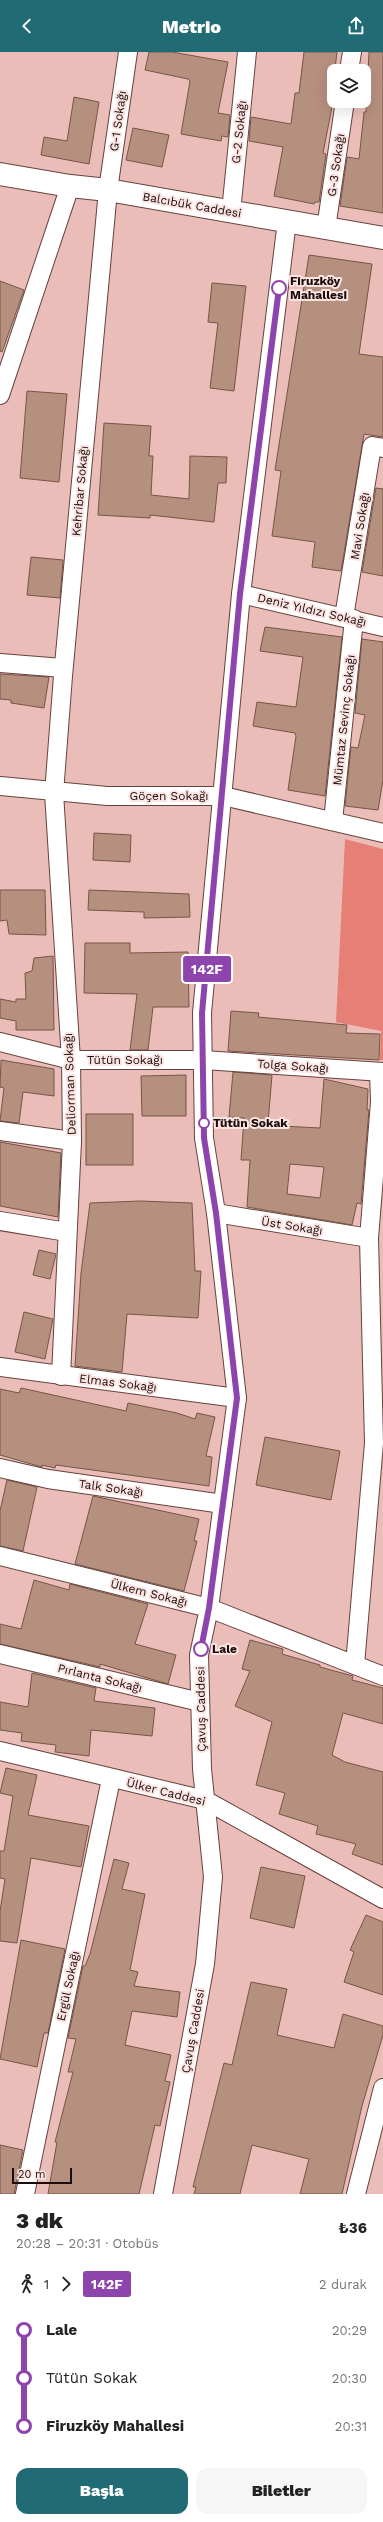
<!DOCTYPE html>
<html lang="tr">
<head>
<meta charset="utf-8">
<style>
	body { margin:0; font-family:"Work Sans",sans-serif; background:#f6f6f6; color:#222; height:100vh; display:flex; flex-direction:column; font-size:15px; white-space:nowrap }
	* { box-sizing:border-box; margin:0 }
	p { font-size:13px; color:#767676 }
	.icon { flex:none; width:22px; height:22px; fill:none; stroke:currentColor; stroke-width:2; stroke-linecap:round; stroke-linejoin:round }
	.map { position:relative; height:2142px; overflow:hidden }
	.drawer { display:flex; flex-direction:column; background:#fff; flex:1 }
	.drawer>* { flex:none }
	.badge { padding:0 8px; border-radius:3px; font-size:14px; line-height:26px }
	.buttons { position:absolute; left:327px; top:12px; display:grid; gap:8px }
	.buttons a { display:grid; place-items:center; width:44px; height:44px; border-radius:8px; background:#fff; box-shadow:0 4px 16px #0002; font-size:20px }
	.scale { position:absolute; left:12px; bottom:10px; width:60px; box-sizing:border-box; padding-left:4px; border:2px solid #1b0c0b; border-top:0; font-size:11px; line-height:14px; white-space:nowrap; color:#1b0c0b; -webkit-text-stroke:3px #fbe4e1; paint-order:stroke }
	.map>.badge { position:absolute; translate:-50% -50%; box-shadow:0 0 0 2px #fff }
	.legs { display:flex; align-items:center; gap:6px; height:44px; padding:0 16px; font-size:13px }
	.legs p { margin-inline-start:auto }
	.head { display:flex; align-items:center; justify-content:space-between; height:68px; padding:0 16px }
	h1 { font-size:22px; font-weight:800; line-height:30px }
	.primary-button { display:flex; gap:8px; margin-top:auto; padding:8px 16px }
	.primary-button a { flex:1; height:46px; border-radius:12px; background:#216b74; color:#fff; font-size:16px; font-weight:800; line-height:46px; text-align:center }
	.primary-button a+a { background:#f6f6f6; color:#222 }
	ul { padding:0 16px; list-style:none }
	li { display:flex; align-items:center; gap:14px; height:48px; font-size:15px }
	li i { display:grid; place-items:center; width:6px; height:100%; margin:0 5px; background:currentColor }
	li i::after { content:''; width:10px; height:10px; margin:-5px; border:3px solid; border-radius:50%; background:#fff }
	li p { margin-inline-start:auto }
	li:first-child i { background:linear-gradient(#0000 50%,currentColor 0) }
	li:last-child i { background:linear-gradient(currentColor 50%,#0000 0) }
	header { display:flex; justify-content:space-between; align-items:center; height:52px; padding:0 16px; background:#216b74; color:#fff; font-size:18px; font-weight:800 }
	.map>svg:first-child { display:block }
</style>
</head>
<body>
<header><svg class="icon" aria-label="back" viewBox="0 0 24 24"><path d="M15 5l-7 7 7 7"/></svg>Metrio<svg class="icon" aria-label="share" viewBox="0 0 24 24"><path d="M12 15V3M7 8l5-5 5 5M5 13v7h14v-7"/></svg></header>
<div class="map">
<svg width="383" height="2142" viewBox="0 0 383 2142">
	<rect width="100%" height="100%" fill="#eabdb8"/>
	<path fill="#e67f76" d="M 345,787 L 383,797 L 383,1008 L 380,1008 L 381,979 L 336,970 Z"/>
	<g fill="#b6907f" stroke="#775545" fill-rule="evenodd">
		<path d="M 149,0 L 172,0 L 228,10 L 218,61 L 230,63 L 228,85 L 222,84 L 221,89 L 181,82 L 190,29 L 188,27 L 145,18 Z"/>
		<path d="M 304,0 L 337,0 L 335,17 L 338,17 L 334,19 L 334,45 L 323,101 L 326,102 L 319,150 L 315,150 L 314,152 L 274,144 L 283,95 L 249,89 L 251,65 L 291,72 L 295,41 L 299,41 Z"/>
		<path d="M 369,0 L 383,0 L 383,161 L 340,154 L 347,105 L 359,107 L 364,60 L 366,60 Z"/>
		<path d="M 74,45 L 99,50 L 89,112 L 41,103 L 44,85 L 67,89 Z"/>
		<path d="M 133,76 L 169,83 L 162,115 L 126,108 Z"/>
		<path d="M 309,203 L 372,212 L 359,302 L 383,305 L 383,385 L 364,382 L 341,519 L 312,515 L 315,490 L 272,484 L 281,419 L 275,418 Z"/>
		<path d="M 0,229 L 24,238 L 2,300 L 0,299 Z"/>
		<path d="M 212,231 L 246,234 L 234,339 L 210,336 L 218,271 L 208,270 Z"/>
		<path d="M 27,339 L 67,342 L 59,430 L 20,426 Z"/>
		<path d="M 104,371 L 151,374 L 149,404 L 153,404 L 151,443 L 189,447 L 190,404 L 227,405 L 226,431 L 218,431 L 214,470 L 150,463 L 150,466 L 98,463 Z"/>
		<path d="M 376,436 L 383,437 L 383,524 L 362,520 Z"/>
		<path d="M 31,505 L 63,508 L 60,546 L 27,543 Z"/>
		<path d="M 265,575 L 342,585 L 325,744 L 288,738 L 296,684 L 295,681 L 253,674 L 257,650 L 296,655 L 303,605 L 260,599 Z"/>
		<path d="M 362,587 L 383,590 L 383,728 L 378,758 L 345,754 L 351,695 L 358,696 L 365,663 L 355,661 Z"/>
		<path d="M 0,622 L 49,625 L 44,656 L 11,651 L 11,648 L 0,647 Z"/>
		<path d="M 94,781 L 131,783 L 130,810 L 93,808 Z"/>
		<path d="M 0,838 L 45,838 L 46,883 L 9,882 L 7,868 L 0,869 Z"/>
		<path d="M 89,838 L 189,842 L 190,865 L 144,866 L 144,860 L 88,858 Z"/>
		<path d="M 85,891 L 130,891 L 130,901 L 188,900 L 189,955 L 153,955 L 148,998 L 130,998 L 137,942 L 84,941 Z"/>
		<path d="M 53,904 L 54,978 L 16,978 L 16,969 L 0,966 L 0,947 L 16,950 L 16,947 L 26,947 L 25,921 L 32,919 L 34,906 Z"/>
		<path d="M 231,959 L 259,961 L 258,965 L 347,973 L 346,981 L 380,982 L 379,1008 L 228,999 Z"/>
		<path d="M 1,1008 L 54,1017 L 54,1044 L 23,1040 L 19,1071 L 0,1069 L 4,1036 L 0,1035 Z"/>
		<path d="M 233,1020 L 272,1023 L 268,1071 L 282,1074 L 320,1076 L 324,1027 L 368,1037 L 367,1058 L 369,1058 L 361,1152 L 357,1151 L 352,1173 L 247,1155 L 250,1108 L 241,1108 L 244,1066 L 229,1065 ZM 290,1112 L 324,1115 L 320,1146 L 287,1142 Z"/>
		<path d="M 186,1023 L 186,1064 L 142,1064 L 141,1024 Z"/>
		<rect x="86" y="1062" width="47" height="51"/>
		<path d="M 0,1090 L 61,1101 L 58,1165 L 0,1154 Z"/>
		<path d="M 141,1149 L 192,1151 L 195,1219 L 201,1219 L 198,1266 L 127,1262 L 122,1320 L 75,1314 L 81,1221 L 90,1151 Z"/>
		<path d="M 39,1198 L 56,1202 L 50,1227 L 33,1223 Z"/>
		<path d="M 24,1260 L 53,1267 L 45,1307 L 15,1300 Z"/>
		<path d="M 21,1336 L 126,1359 L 128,1351 L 177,1361 L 195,1367 L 197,1361 L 215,1365 L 206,1404 L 212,1405 L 209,1434 L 56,1413 L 55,1416 L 42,1413 L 42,1415 L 0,1403 L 0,1337 L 19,1341 Z"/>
		<path d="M 265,1385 L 340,1399 L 331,1448 L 256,1433 Z"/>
		<path d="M 7,1428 L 37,1435 L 23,1499 L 0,1494 L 0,1459 Z"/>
		<path d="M 93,1444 L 199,1467 L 194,1489 L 197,1489 L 184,1539 L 75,1512 Z"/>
		<path d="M 34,1528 L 69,1538 L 70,1532 L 148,1552 L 135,1592 L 176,1603 L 168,1632 L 100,1612 L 100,1615 L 0,1592 L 0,1572 L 21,1577 Z"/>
		<path d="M 250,1588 L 283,1597 L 282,1602 L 320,1613 L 320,1615 L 353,1624 L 352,1628 L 383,1636 L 383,1672 L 343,1661 L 332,1703 L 345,1710 L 383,1720 L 383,1813 L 352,1802 L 356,1792 L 316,1782 L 318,1774 L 279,1762 L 285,1741 L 256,1733 L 272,1670 L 235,1654 L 250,1619 L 242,1617 Z"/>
		<path d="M 32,1621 L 96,1636 L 94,1649 L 155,1656 L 152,1684 L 91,1678 L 89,1704 L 55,1700 L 56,1693 L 21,1689 L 22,1681 L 0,1678 L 0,1650 L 28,1655 Z"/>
		<path d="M 6,1716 L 37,1723 L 28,1763 L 89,1774 L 81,1815 L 31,1806 L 17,1891 L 0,1889 L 0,1859 L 5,1827 L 0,1826 L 0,1799 L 4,1799 L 13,1744 L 0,1741 Z"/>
		<path d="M 114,1807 L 129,1811 L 122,1837 L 145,1842 L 130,1918 L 138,1920 L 134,1934 L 180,1940 L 177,1965 L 132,1959 L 125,1993 L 171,2003 L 165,2029 L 170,2030 L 160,2074 L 155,2073 L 139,2142 L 48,2142 L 57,2090 L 55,2090 L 73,2020 L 68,2020 L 76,1987 L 68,1986 L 83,1914 L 85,1914 L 90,1902 Z"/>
		<path d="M 261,1815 L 305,1824 L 294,1876 L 250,1866 Z"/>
		<path d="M 366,1863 L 383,1870 L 383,1943 L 344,1930 L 354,1900 L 350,1898 Z"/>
		<path d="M 21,1888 L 65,1897 L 48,1981 L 44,1981 L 37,2015 L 0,2007 Z"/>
		<path d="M 251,1930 L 287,1937 L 277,1983 L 334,1996 L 343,1962 L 383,1974 L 383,1983 L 362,2054 L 342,2142 L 300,2142 L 309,2107 L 252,2093 L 240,2142 L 194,2142 L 196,2135 L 193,2135 L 224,2011 L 232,2013 Z"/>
		<path d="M 0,2093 L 23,2098 L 14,2142 L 0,2142 Z"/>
	</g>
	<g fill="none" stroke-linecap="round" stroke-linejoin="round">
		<g stroke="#66423e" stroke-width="20">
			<g id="street">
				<path d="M 349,19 L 352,0"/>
				<path d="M 231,160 L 247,0"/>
				<path d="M 326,176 L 345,49"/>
				<path d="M 0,343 L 70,134"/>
				<path d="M 241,542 L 383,575"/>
				<path d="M 344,565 L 372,394 L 383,396"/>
				<path d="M 0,611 L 63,616"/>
				<path d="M 0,734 L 107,744 L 223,744 L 383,781"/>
				<path d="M 333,769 L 354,567"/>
				<path d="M 0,990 L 71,1008 L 203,1008 L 383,1020"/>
				<path d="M 0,1079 L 72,1089"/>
				<path d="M 216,1161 L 369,1186"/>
				<path d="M 0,1169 L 67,1180"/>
				<path d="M 0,1315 L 237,1346"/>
				<path d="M 61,1324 L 72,1089 L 71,1008 L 54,741 L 63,624 L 108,138 L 128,0"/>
				<path d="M 0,1416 L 48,1427 L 223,1452"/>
				<path d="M 0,1504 L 209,1556 L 383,1624"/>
				<path d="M 0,1602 L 200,1650"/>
				<path d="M 355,1613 L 374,1391 L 369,1186 L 380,1050 L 379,1020"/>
				<path d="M 0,1699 L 205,1748 L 383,1847"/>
				<path d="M 25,2142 L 111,1727"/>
				<path d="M 163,2142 L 205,1912 L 213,1825 L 202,1717 L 199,1603 L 209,1556 L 237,1346 L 216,1161 L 204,1086 L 202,961 L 241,542 L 287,169"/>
				<path d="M 356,2142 L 383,2036"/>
			</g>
		</g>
		<g stroke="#66423e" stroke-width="24">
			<path id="secondary" d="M 0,122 L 70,134 L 108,138 L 383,186"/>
		</g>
		<use href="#street" stroke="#fff" stroke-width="18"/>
		<use href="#secondary" stroke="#fff" stroke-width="22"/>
	</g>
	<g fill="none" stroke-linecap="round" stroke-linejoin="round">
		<g stroke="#fff" stroke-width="9">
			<path id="line-1" d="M 201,1597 L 209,1556 L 237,1346 L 216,1161 L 204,1086 L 202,961 L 240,542 L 279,236"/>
		</g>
		<use href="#line-1" stroke="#8e44ad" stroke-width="6"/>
	</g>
	<g fill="#fff" stroke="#8e44ad" stroke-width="2">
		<circle cx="279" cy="236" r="7"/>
		<circle cx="204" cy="1071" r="5"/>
		<circle cx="201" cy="1597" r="7"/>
	</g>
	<g text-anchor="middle" stroke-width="4" stroke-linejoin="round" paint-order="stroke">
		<g font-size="12" fill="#1b0c0b" stroke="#fbe4e1">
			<text transform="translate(118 69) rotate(-82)" y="4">G-1 Sokağı</text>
			<text transform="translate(239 80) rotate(-84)" y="4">G-2 Sokağı</text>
			<text transform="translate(336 113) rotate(-82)" y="4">G-3 Sokağı</text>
			<text transform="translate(192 153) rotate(10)" y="4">Balcıbük Caddesi</text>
			<text transform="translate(80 439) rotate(-85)" y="4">Kehribar Sokağı</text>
			<text transform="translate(360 474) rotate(-81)" y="4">Mavi Sokağı</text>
			<text transform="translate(312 558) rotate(13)" y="4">Deniz Yıldızı Sokağı</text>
			<text transform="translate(344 668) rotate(-84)" y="4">Mümtaz Sevinç Sokağı</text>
			<text x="169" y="748">Göçen Sokağı</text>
			<text x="125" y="1012">Tütün Sokağı</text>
			<text transform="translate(293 1014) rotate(4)" y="4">Tolga Sokağı</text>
			<text transform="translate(70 1032) rotate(-92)" y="4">Deliorman Sokağı</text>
			<text transform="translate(292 1174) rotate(9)" y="4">Üst Sokağı</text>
			<text transform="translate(118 1331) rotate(7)" y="4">Elmas Sokağı</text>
			<text transform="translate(111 1436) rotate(8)" y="4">Talk Sokağı</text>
			<text transform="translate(149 1541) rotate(14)" y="4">Ülkem Sokağı</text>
			<text transform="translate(100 1626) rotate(14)" y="4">Pırlanta Sokağı</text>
			<text transform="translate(201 1657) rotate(-91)" y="4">Çavuş Caddesi</text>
			<text transform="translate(166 1740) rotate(14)" y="4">Ülker Caddesi</text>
			<text transform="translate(68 1934) rotate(-78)" y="4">Ergül Sokağı</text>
			<text transform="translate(193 1979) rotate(-80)" y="4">Çavuş Caddesi</text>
		</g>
		<g font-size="12" font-weight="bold" fill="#1b0c0b" stroke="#fbe4e1" text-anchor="start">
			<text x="290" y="233">Firuzköy<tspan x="290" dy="14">Mahallesi</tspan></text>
			<text x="213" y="1075">Tütün Sokak</text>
			<text x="212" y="1601">Lale</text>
		</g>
	</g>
</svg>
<div class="buttons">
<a><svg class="icon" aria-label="layers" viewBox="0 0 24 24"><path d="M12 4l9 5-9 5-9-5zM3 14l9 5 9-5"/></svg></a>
</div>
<div class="scale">20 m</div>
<b class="badge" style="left:207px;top:917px;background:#8e44ad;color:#fff">142F</b>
</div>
<section class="drawer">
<div class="head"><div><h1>3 dk</h1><p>20:28 – 20:31 · Otobüs</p></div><b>₺36</b></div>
<div class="legs"><svg class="icon" aria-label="walk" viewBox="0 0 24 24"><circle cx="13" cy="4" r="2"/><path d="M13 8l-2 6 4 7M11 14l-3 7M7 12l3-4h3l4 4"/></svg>1<svg class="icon" aria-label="forward" viewBox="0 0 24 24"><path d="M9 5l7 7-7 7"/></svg><b class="badge" style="background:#8e44ad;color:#fff">142F</b><p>2 durak</p></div>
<ul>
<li><i style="color:#8e44ad"></i><b>Lale</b><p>20:29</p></li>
<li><i style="color:#8e44ad"></i><span>Tütün Sokak</span><p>20:30</p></li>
<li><i style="color:#8e44ad"></i><b>Firuzköy Mahallesi</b><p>20:31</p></li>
</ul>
<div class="primary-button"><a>Başla</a><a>Biletler</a></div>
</section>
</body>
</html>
